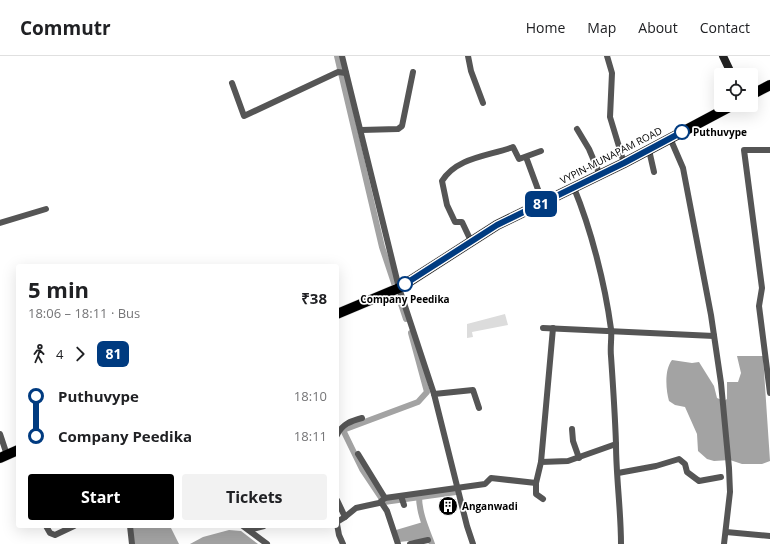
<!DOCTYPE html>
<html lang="en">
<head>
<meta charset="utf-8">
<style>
	body { margin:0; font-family:"Open Sans",sans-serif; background:#f2f2f2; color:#202124; height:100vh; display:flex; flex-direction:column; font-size:15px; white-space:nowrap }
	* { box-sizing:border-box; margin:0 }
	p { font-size:13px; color:#757577 }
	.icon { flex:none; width:22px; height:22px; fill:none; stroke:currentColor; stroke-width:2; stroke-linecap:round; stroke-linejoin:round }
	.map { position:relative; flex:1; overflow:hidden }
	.drawer { position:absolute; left:16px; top:208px; width:323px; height:264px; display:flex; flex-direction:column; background:#fff; border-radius:4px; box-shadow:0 4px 16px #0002 }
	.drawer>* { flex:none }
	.badge { padding:0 8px; border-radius:6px; font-size:14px; line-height:26px }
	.buttons { position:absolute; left:714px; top:12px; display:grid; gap:8px }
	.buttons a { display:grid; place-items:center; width:44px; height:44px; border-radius:4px; background:#fff; box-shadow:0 4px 16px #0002; font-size:20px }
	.map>.badge { position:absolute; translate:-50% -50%; box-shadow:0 0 0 2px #fff }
	.legs { display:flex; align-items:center; gap:6px; height:44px; padding:0 12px; font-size:13px }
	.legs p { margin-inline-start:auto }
	.head { display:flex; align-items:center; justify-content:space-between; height:68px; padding:0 12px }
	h1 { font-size:22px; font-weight:700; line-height:30px }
	.action { display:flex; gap:8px; margin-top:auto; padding:8px 12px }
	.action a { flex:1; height:46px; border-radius:4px; background:#000; color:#fff; font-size:16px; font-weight:700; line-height:46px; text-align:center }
	.action a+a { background:#f2f2f2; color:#202124 }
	ul { padding:0 12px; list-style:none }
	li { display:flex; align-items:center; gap:14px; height:40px; font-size:15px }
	li i { display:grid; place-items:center; width:6px; height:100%; margin:0 5px; background:currentColor }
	li i::after { content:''; width:10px; height:10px; margin:-5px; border:3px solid; border-radius:50%; background:#fff }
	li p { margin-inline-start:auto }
	li:first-child i { background:linear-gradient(#0000 50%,currentColor 0) }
	li:last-child i { background:linear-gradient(currentColor 50%,#0000 0) }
	header { display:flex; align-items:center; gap:24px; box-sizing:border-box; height:56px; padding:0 20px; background:#fff; border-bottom:1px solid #e0e0e0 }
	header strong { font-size:19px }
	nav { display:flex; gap:22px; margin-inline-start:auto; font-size:14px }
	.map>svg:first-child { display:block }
</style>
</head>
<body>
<header>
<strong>Commutr</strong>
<nav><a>Home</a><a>Map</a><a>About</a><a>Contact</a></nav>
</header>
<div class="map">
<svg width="770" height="488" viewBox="0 0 770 488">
	<rect width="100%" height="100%" fill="#fff"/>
	<path fill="#dcdcdc" d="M 505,258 L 508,269 L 472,276 L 473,281 L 467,282 L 467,268 Z"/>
	<g fill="#a3a3a3">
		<path d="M 737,300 L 763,300 L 770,405 L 762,408 L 742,408 L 730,404 L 714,405 L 707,403 L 698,395 L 697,378 L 685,351 L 675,349 L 669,345 C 666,334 664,314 672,304 L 692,307 L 699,306 L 714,330 L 717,342 L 724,345 L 727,343 L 727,326 L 738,326 L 741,317 Z"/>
		<path d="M 423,466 L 428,483 L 399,486 L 396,474 Z"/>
		<path d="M 132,470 L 170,470 L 179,488 L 132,488 Z"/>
		<path d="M 229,474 L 241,475 L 258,488 L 190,488 L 203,481 Z"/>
	</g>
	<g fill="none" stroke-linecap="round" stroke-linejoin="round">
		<g stroke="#a3a3a3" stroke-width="6">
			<path d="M 337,0 L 382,191 L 406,263"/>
			<path d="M 411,277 L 427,336 L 418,346 L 343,374 L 362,413 L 384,446 L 456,436"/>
			<path d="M 419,440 C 419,457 426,472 432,488"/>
		</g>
		<g stroke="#dbdbdb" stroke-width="11">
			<g id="primary">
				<path d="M 751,39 L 770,29"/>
				<path d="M 337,258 L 399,232 L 497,169 L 624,107 L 733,49"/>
				<path d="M 0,402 L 18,394"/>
			</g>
		</g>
		<g stroke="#555" stroke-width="6">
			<path d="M 342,0 L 399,232 L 434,338 L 467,470 L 473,488"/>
			<path d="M 468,0 L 471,15 L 483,47"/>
			<path d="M 607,0 L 612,17 L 610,61 L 624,107"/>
			<path d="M 232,27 L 244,60 L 338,16 L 346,17"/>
			<path d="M 577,73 L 589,93 L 600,119"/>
			<path d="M 361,74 L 398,73 L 402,70 L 413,16"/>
			<path d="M 670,82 L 683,112 L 711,259 L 721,327 L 729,412 L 730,436 L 724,488"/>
			<path d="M 649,94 L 654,116"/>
			<path d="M 770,94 L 744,94 L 762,232 L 759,250 L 770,337"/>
			<path d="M 526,101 L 543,147"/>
			<path d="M 574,132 C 591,173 605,228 611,273 C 612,281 610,291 611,300 C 613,329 615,358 616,388 C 616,421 621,454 621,488"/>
			<path d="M 0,167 L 46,153"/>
			<path d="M 471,185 L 462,166 L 455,166 L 447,149 L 442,125 C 457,101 489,100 513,91 L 519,103 L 541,95"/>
			<path d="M 543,272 L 714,280"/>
			<path d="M 434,338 L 473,334 L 479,352"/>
			<path d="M 572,373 L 573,385 L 579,402"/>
			<path d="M 0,378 L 7,399"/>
			<path d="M 337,379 C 342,368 351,365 362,362"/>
			<path d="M 358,398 L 385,442"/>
			<path d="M 541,406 L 553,272"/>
			<path d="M 618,417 L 656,410 L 679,403 L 685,408 L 687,416 L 699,425 L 721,421"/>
			<path d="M 536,427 L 536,438 L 543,443"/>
			<path d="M 401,440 L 404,449"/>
			<path d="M 337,444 L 345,461 L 337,466"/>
			<path d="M 381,446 L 387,455 L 398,488"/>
			<path d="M 345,461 L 356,452 L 379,447 L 385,442 L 485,428 L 491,422 L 536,427 L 541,406 L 568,405 L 616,388"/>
			<path d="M 337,468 L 339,479 L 343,488"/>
			<path d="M 46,470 L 50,477 L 55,479 L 74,470"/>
			<path d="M 130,470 L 132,488"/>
			<path d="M 243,470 L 267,488"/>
			<path d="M 249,474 L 264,470"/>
			<path d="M 726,476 L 770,480"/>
			<path d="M 410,488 L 428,484"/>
		</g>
		<path stroke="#222" stroke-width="8" d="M 723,0 L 732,19"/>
		<use href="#primary" stroke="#000" stroke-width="10"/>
	</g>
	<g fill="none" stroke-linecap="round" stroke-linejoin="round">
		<g stroke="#fff" stroke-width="9">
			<path id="line-1" d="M 405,228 L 497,169 L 624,107 L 682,76"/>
		</g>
		<use href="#line-1" stroke="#003b80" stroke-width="6"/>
	</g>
	<defs>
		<g id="building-disc" transform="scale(1)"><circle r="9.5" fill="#000" stroke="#fff"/><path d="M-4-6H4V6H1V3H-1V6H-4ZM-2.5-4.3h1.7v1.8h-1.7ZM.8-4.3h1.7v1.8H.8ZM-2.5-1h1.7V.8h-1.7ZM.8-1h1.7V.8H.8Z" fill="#fff"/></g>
	</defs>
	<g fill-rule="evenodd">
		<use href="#building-disc" x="448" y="450"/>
	</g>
	<g fill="#fff" stroke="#003b80" stroke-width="2">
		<circle cx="682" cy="76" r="7"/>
		<circle cx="405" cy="228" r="7"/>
	</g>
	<g text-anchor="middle" stroke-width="3.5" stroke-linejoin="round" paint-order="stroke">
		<g font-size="10" font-weight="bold" fill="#000" stroke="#fff" text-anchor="start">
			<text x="693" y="80">Puthuvype</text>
			<text x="405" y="247" text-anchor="middle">Company Peedika</text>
		</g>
		<g font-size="10" fill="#000" stroke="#fff">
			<text transform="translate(611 99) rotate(-27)" y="4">VYPIN-MUNAPAM ROAD</text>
		</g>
		<g font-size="10" font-weight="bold" fill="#000" stroke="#fff" text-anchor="start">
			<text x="462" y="454">Anganwadi</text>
		</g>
	</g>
</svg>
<div class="buttons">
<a><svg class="icon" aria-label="locate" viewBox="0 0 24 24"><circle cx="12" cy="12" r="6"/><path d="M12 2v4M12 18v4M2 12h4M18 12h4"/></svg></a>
</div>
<b class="badge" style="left:541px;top:148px;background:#003b80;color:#fff">81</b>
<section class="drawer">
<div class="head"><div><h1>5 min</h1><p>18:06 – 18:11 · Bus</p></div><b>₹38</b></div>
<div class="legs"><svg class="icon" aria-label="walk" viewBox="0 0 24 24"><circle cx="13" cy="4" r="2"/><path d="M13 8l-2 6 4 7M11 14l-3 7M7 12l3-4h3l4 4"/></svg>4<svg class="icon" aria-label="forward" viewBox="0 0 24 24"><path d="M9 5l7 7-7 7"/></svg><b class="badge" style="background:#003b80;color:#fff">81</b></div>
<ul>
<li><i style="color:#003b80"></i><b>Puthuvype</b><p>18:10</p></li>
<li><i style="color:#003b80"></i><b>Company Peedika</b><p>18:11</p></li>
</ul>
<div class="action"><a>Start</a><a>Tickets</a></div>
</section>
</div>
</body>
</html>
